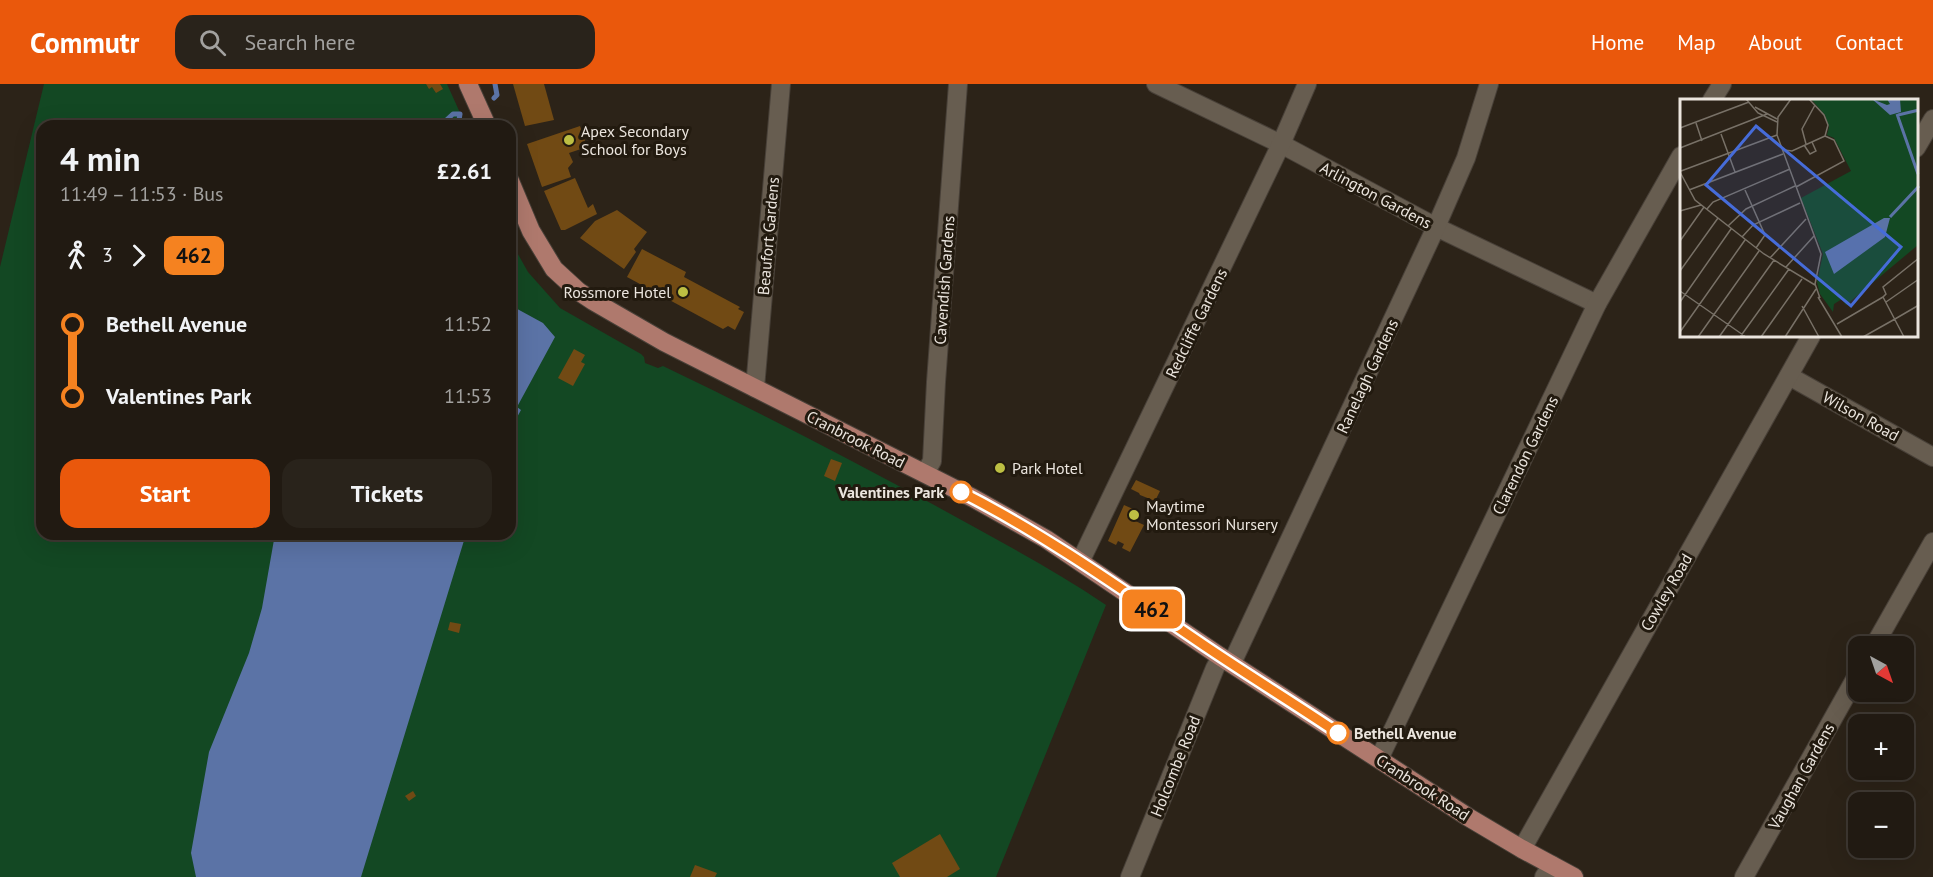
<!DOCTYPE html>
<html lang="en">
<head>
<meta charset="utf-8">
<style>
	body { margin:0; font-family:"PT Sans",sans-serif; background:#29231b; color:#f1f3f6; height:100vh; display:flex; flex-direction:column; font-size:22px; white-space:nowrap }
	* { box-sizing:border-box; margin:0 }
	p { font-size:20px; color:#a2a19f }
	.icon { flex:none; width:33px; height:33px; fill:none; stroke:currentColor; stroke-width:2; stroke-linecap:round; stroke-linejoin:round }
	.map { position:relative; flex:1; overflow:hidden }
	.panel { position:absolute; left:36px; top:36px; width:480px; height:420px; display:flex; flex-direction:column; background:#211a12; border-radius:18px; box-shadow:0 6px 24px #0002,0 0 0 2px #3e3832 }
	.panel>* { flex:none }
	.badge { padding:0 12px; border-radius:9px; font-size:21px; line-height:39px }
	.needle { width:39px; rotate:140deg }
	.fabs { position:absolute; left:1848px; top:552px; display:grid; gap:12px }
	.fabs a { display:grid; place-items:center; width:66px; height:66px; border-radius:12px; background:#211a12; box-shadow:0 6px 24px #0002,0 0 0 2px #3e3832; font-size:30px }
	.map>.badge { position:absolute; translate:-50% -50%; box-shadow:0 0 0 3px #fff }
	.legs { display:flex; align-items:center; gap:9px; height:66px; padding:0 24px; font-size:20px }
	.legs p { margin-inline-start:auto }
	.headline { display:flex; align-items:center; justify-content:space-between; height:102px; padding:0 24px }
	h1 { font-size:33px; font-weight:700; line-height:45px }
	.primary-button { display:flex; gap:12px; margin-top:auto; padding:12px 24px }
	.primary-button a { flex:1; height:69px; border-radius:18px; background:#ea580c; color:#fff; font-size:24px; font-weight:700; line-height:69px; text-align:center }
	.primary-button a+a { background:#29231b; color:#f1f3f6 }
	ul { padding:0 24px; list-style:none }
	li { display:flex; align-items:center; gap:21px; height:72px; font-size:22px }
	li i { display:grid; place-items:center; width:9px; height:100%; margin:0 8px; background:currentColor }
	li i::after { content:''; width:15px; height:15px; margin:-8px; border:4px solid; border-radius:50%; background:#211a12 }
	li p { margin-inline-start:auto }
	li:first-child i { background:linear-gradient(#0000 50%,currentColor 0) }
	li:last-child i { background:linear-gradient(currentColor 50%,#0000 0) }
	header { display:flex; align-items:center; gap:36px; box-sizing:border-box; height:84px; padding:0 30px; background:#ea580c; color:#fff }
	header strong { font-size:28px }
	nav { display:flex; gap:33px; margin-inline-start:auto; font-size:21px }
	.search { width:420px; height:54px; background:#29231b; display:flex; align-items:center; gap:15px; box-sizing:border-box; padding:0 21px; border-radius:18px; color:#a2a19f; font-size:22px }
	.map>svg:first-child { display:block }
</style>
</head>
<body>
<header>
<strong>Commutr</strong>
<div class="search"><svg class="icon" aria-label="search" viewBox="0 0 24 24"><circle cx="10" cy="10" r="6"/><path d="M15 15l6 6"/></svg>Search here</div>
<nav><a>Home</a><a>Map</a><a>About</a><a>Contact</a></nav>
</header>
<div class="map">
<svg width="1933" height="793" viewBox="0 0 1933 793">
	<rect width="100%" height="100%" fill="#2c2318"/>
	<path fill="#134823" d="M 44,0 L 447,0 L 466,42 L 42,42 L 42,450 L 510,450 L 510,156 L 528,188 L 560,224 L 641,270 L 644,273 L 645,279 L 658,284 L 663,282 C 755,326 846,373 936,422 C 993,454 1052,484 1106,521 L 996,793 L 0,793 L 0,183 Z"/>
	<g fill="#5b73a6">
		<path d="M 510,221 L 543,239 L 555,253 L 517,323 L 521,326 L 510,346 Z"/>
		<path d="M 275,450 L 466,450 L 361,793 L 196,793 L 191,769 L 209,668 L 249,569 L 262,524 Z"/>
	</g>
	<g fill="none" stroke-linecap="round" stroke-linejoin="round">
		<g stroke="#5b73a6" stroke-width="5">
			<path d="M 494,14 L 497,11 L 495,0"/>
			<path d="M 440,42 L 453,30 L 460,30 L 458,42"/>
		</g>
	</g>
	<g fill="#714a14">
		<path d="M 426,0 L 440,0 L 443,5 L 436,9 L 432,3 L 429,5 Z"/>
		<path d="M 513,0 L 544,0 L 554,36 L 525,42 Z"/>
		<path d="M 580,42 L 587,63 L 569,69 L 573,78 L 568,84 L 571,93 L 542,103 L 527,60 Z"/>
		<path d="M 575,94 L 588,124 L 593,120 L 597,130 L 565,146 L 561,146 L 544,107 Z"/>
		<path d="M 617,126 L 647,148 L 634,165 L 636,168 L 624,185 L 580,154 L 595,137 Z"/>
		<path d="M 642,165 L 686,188 L 684,193 L 740,223 L 738,225 L 744,228 L 735,246 L 728,242 L 723,245 L 627,193 Z"/>
		<path d="M 574,265 L 585,271 L 581,278 L 585,280 L 573,302 L 558,294 Z"/>
		<path d="M 831,375 L 842,379 L 835,397 L 824,392 Z"/>
		<path d="M 1136,396 L 1160,407 L 1155,417 L 1140,411 L 1139,409 L 1131,405 Z"/>
		<path d="M 1124,421 L 1133,425 L 1129,434 L 1144,441 L 1130,468 L 1122,464 L 1124,460 L 1118,457 L 1116,461 L 1108,457 Z"/>
		<path d="M 450,538 L 461,540 L 459,549 L 448,546 Z"/>
		<path d="M 413,707 L 416,712 L 409,717 L 405,712 Z"/>
		<path d="M 940,750 L 960,785 L 947,793 L 900,793 L 892,779 Z"/>
		<path d="M 695,781 L 717,789 L 715,793 L 690,793 Z"/>
	</g>
	<g fill="none" stroke-linecap="round" stroke-linejoin="round">
		<g stroke="#484038" stroke-width="20">
			<g id="minor">
				<path d="M 1156,0 L 1281,60 L 1436,143 L 1597,220"/>
				<path d="M 1712,16 L 1722,0"/>
				<path d="M 1916,64 L 1933,35"/>
				<path d="M 1789,292 L 1933,373"/>
				<path d="M 755,304 L 781,0"/>
				<path d="M 925,389 L 932,377 L 936,298 L 958,0"/>
				<path d="M 1081,476 L 1281,60 L 1307,0"/>
				<path d="M 1874,562 L 1933,458"/>
				<path d="M 1232,579 L 1436,143 L 1466,74 L 1489,0"/>
				<path d="M 1379,675 L 1597,220 L 1681,72"/>
				<path d="M 1522,765 L 1811,252"/>
				<path d="M 1130,793 L 1215,584 L 1221,573"/>
				<path d="M 1544,793 L 1552,781"/>
				<path d="M 1744,793 L 1858,590"/>
			</g>
		</g>
		<g stroke="#484038" stroke-width="20">
			<g id="major">
				<path d="M 468,0 L 487,42"/>
				<path d="M 510,97 L 531,147 L 554,185 L 578,207 L 593,217 L 664,258 L 973,414 L 1046,455 L 1221,573 L 1468,733 L 1522,765 L 1574,793"/>
			</g>
		</g>
		<use href="#minor" stroke="#675d50" stroke-width="18"/>
		<use href="#major" stroke="#af796d" stroke-width="18"/>
	</g>
	<g fill="none" stroke-linecap="round" stroke-linejoin="round">
		<g stroke="#fff" stroke-width="14">
			<path id="line-1" d="M 961,408 C 1048,452 1127,509 1208,564 C 1251,593 1295,620 1338,649"/>
		</g>
		<use href="#line-1" stroke="#f58220" stroke-width="9"/>
	</g>
	<g fill="#bdbf43" stroke="#221a0f" stroke-width="2">
		<circle cx="569" cy="56" r="6"/>
		<circle cx="683" cy="208" r="6"/>
		<circle cx="1000" cy="384" r="6"/>
		<circle cx="1134" cy="431" r="6"/>
	</g>
	<g fill="#fff" stroke="#f58220" stroke-width="3">
		<circle cx="961" cy="408" r="10"/>
		<circle cx="1338" cy="649" r="10"/>
	</g>
	<g text-anchor="middle" stroke-width="6" stroke-linejoin="round" paint-order="stroke">
		<g font-size="16" fill="#ebe5de" stroke="#221a0f" text-anchor="start">
			<text x="581" y="53">Apex Secondary<tspan x="581" dy="18">School for Boys</tspan></text>
			<text x="671" y="214" text-anchor="end">Rossmore Hotel</text>
			<text x="1012" y="390">Park Hotel</text>
			<text x="1146" y="428">Maytime<tspan x="1146" dy="18">Montessori Nursery</tspan></text>
		</g>
		<g font-size="16" fill="#ebe5de" stroke="#221a0f">
			<text transform="translate(1376 111) rotate(28)" y="6">Arlington Gardens</text>
			<text transform="translate(768 152) rotate(-85)" y="6">Beaufort Gardens</text>
			<text transform="translate(944 196) rotate(-86)" y="6">Cavendish Gardens</text>
			<text transform="translate(1196 239) rotate(-64)" y="6">Redcliffe Gardens</text>
			<text transform="translate(1367 292) rotate(-65)" y="6">Ranelagh Gardens</text>
			<text transform="translate(1861 332) rotate(29)" y="6">Wilson Road</text>
			<text transform="translate(856 355) rotate(27)" y="6">Cranbrook Road</text>
			<text transform="translate(1525 371) rotate(-64)" y="6">Clarendon Gardens</text>
			<text transform="translate(1666 508) rotate(-60)" y="6">Cowley Road</text>
			<text transform="translate(1175 682) rotate(-68)" y="6">Holcombe Road</text>
			<text transform="translate(1801 692) rotate(-61)" y="6">Vaughan Gardens</text>
			<text transform="translate(1423 703) rotate(33)" y="6">Cranbrook Road</text>
		</g>
		<g font-size="16" font-weight="bold" fill="#ebe5de" stroke="#221a0f" text-anchor="end">
			<text x="944" y="414">Valentines Park</text>
			<text x="1354" y="655" text-anchor="start">Bethell Avenue</text>
		</g>
	</g>
	<g transform="translate(1680 15)">
		<rect width="238" height="238" fill="#2c2318"/>
		<path d="M 131,0 L 238,0 L 238,146 L 166,206 L 162,200 L 154,205 L 153,213 L 140,195 L 137,183 L 143,155 L 121,99 L 171,72 L 154,39 L 147,36 L 149,28 L 145,16 Z" fill="#134823"/>
		<path d="M 192,0 L 207,6 L 210,5 L 207,0 L 220,0 L 221,13 L 210,16 ZM 204,119 L 210,119 L 205,138 L 154,175 L 145,153 Z" fill="#5b73a6"/>
		<path fill="none" stroke="#5b73a6" stroke-width="3" d="M 217,15 L 238,75M 218,16 L 239,11M 210,118 L 239,87"/>
		<path fill="none" stroke="#787167" stroke-width="1.5" d="M 66,0 L 78,14 L 97,23M 111,0 L 98,18 L 97,36 L 141,155 L 135,185 L 140,199M 75,8 L 97,20M 16,24 L 22,42M 0,29 L 69,3M 41,35 L 55,73M 126,45 L 122,30 L 135,6M 124,46 L 130,55 L 136,52 L 132,43M 0,49 L 87,15M 104,51 L 112,52 L 145,37M 1,72 L 97,36M 0,73 L 15,101 L 84,155 L 135,186M 116,88 L 164,62 L 154,41 L 145,37 L 148,26 L 144,16 L 129,0M 9,91 L 103,55M 65,91 L 85,136 L 76,149M 27,110 L 33,103 L 110,70M 0,112 L 21,106M 48,127 L 66,110 L 115,87M 62,138 L 73,126 L 120,104M 0,142 L 24,108M 90,159 L 126,120M 106,168 L 134,137M 0,172 L 38,119M 0,192 L 66,238M 138,198 L 162,238M 203,198 L 206,195 L 203,188 L 239,159M 203,198 L 224,238M 0,203 L 51,130M 206,203 L 239,180M 122,207 L 139,238M 215,220 L 239,206M 157,225 L 203,198M 0,233 L 65,141M 18,238 L 79,152M 39,238 L 94,161M 60,238 L 109,170M 81,238 L 122,180M 105,238 L 136,190M 183,238 L 215,220"/>
		<path fill="#466cd9" fill-opacity="0.15" stroke="#466cd9" stroke-width="3" d="M 76,27 L 221,148 L 171,207 L 26,86 Z"/>
		<rect width="238" height="238" fill="none" stroke="#ebe5de" stroke-width="3"/>
	</g>
</svg>
<div class="fabs">
<a><svg class="needle" viewBox="-14 -14 28 28"><path d="M0-13l5 13h-10z" fill="#e53935"/><path d="M0 13l5-13h-10z" fill="#a2a19f"/></svg></a>
<a>+</a>
<a>−</a>
</div>
<b class="badge" style="left:1152px;top:525px;background:#f58220;color:#111">462</b>
<section class="panel">
<div class="headline"><div><h1>4 min</h1><p>11:49 – 11:53 · Bus</p></div><b>£2.61</b></div>
<div class="legs"><svg class="icon" aria-label="walk" viewBox="0 0 24 24"><circle cx="13" cy="4" r="2"/><path d="M13 8l-2 6 4 7M11 14l-3 7M7 12l3-4h3l4 4"/></svg>3<svg class="icon" aria-label="forward" viewBox="0 0 24 24"><path d="M9 5l7 7-7 7"/></svg><b class="badge" style="background:#f58220;color:#111">462</b></div>
<ul>
<li><i style="color:#f58220"></i><b>Bethell Avenue</b><p>11:52</p></li>
<li><i style="color:#f58220"></i><b>Valentines Park</b><p>11:53</p></li>
</ul>
<div class="primary-button"><a>Start</a><a>Tickets</a></div>
</section>
</div>
</body>
</html>
